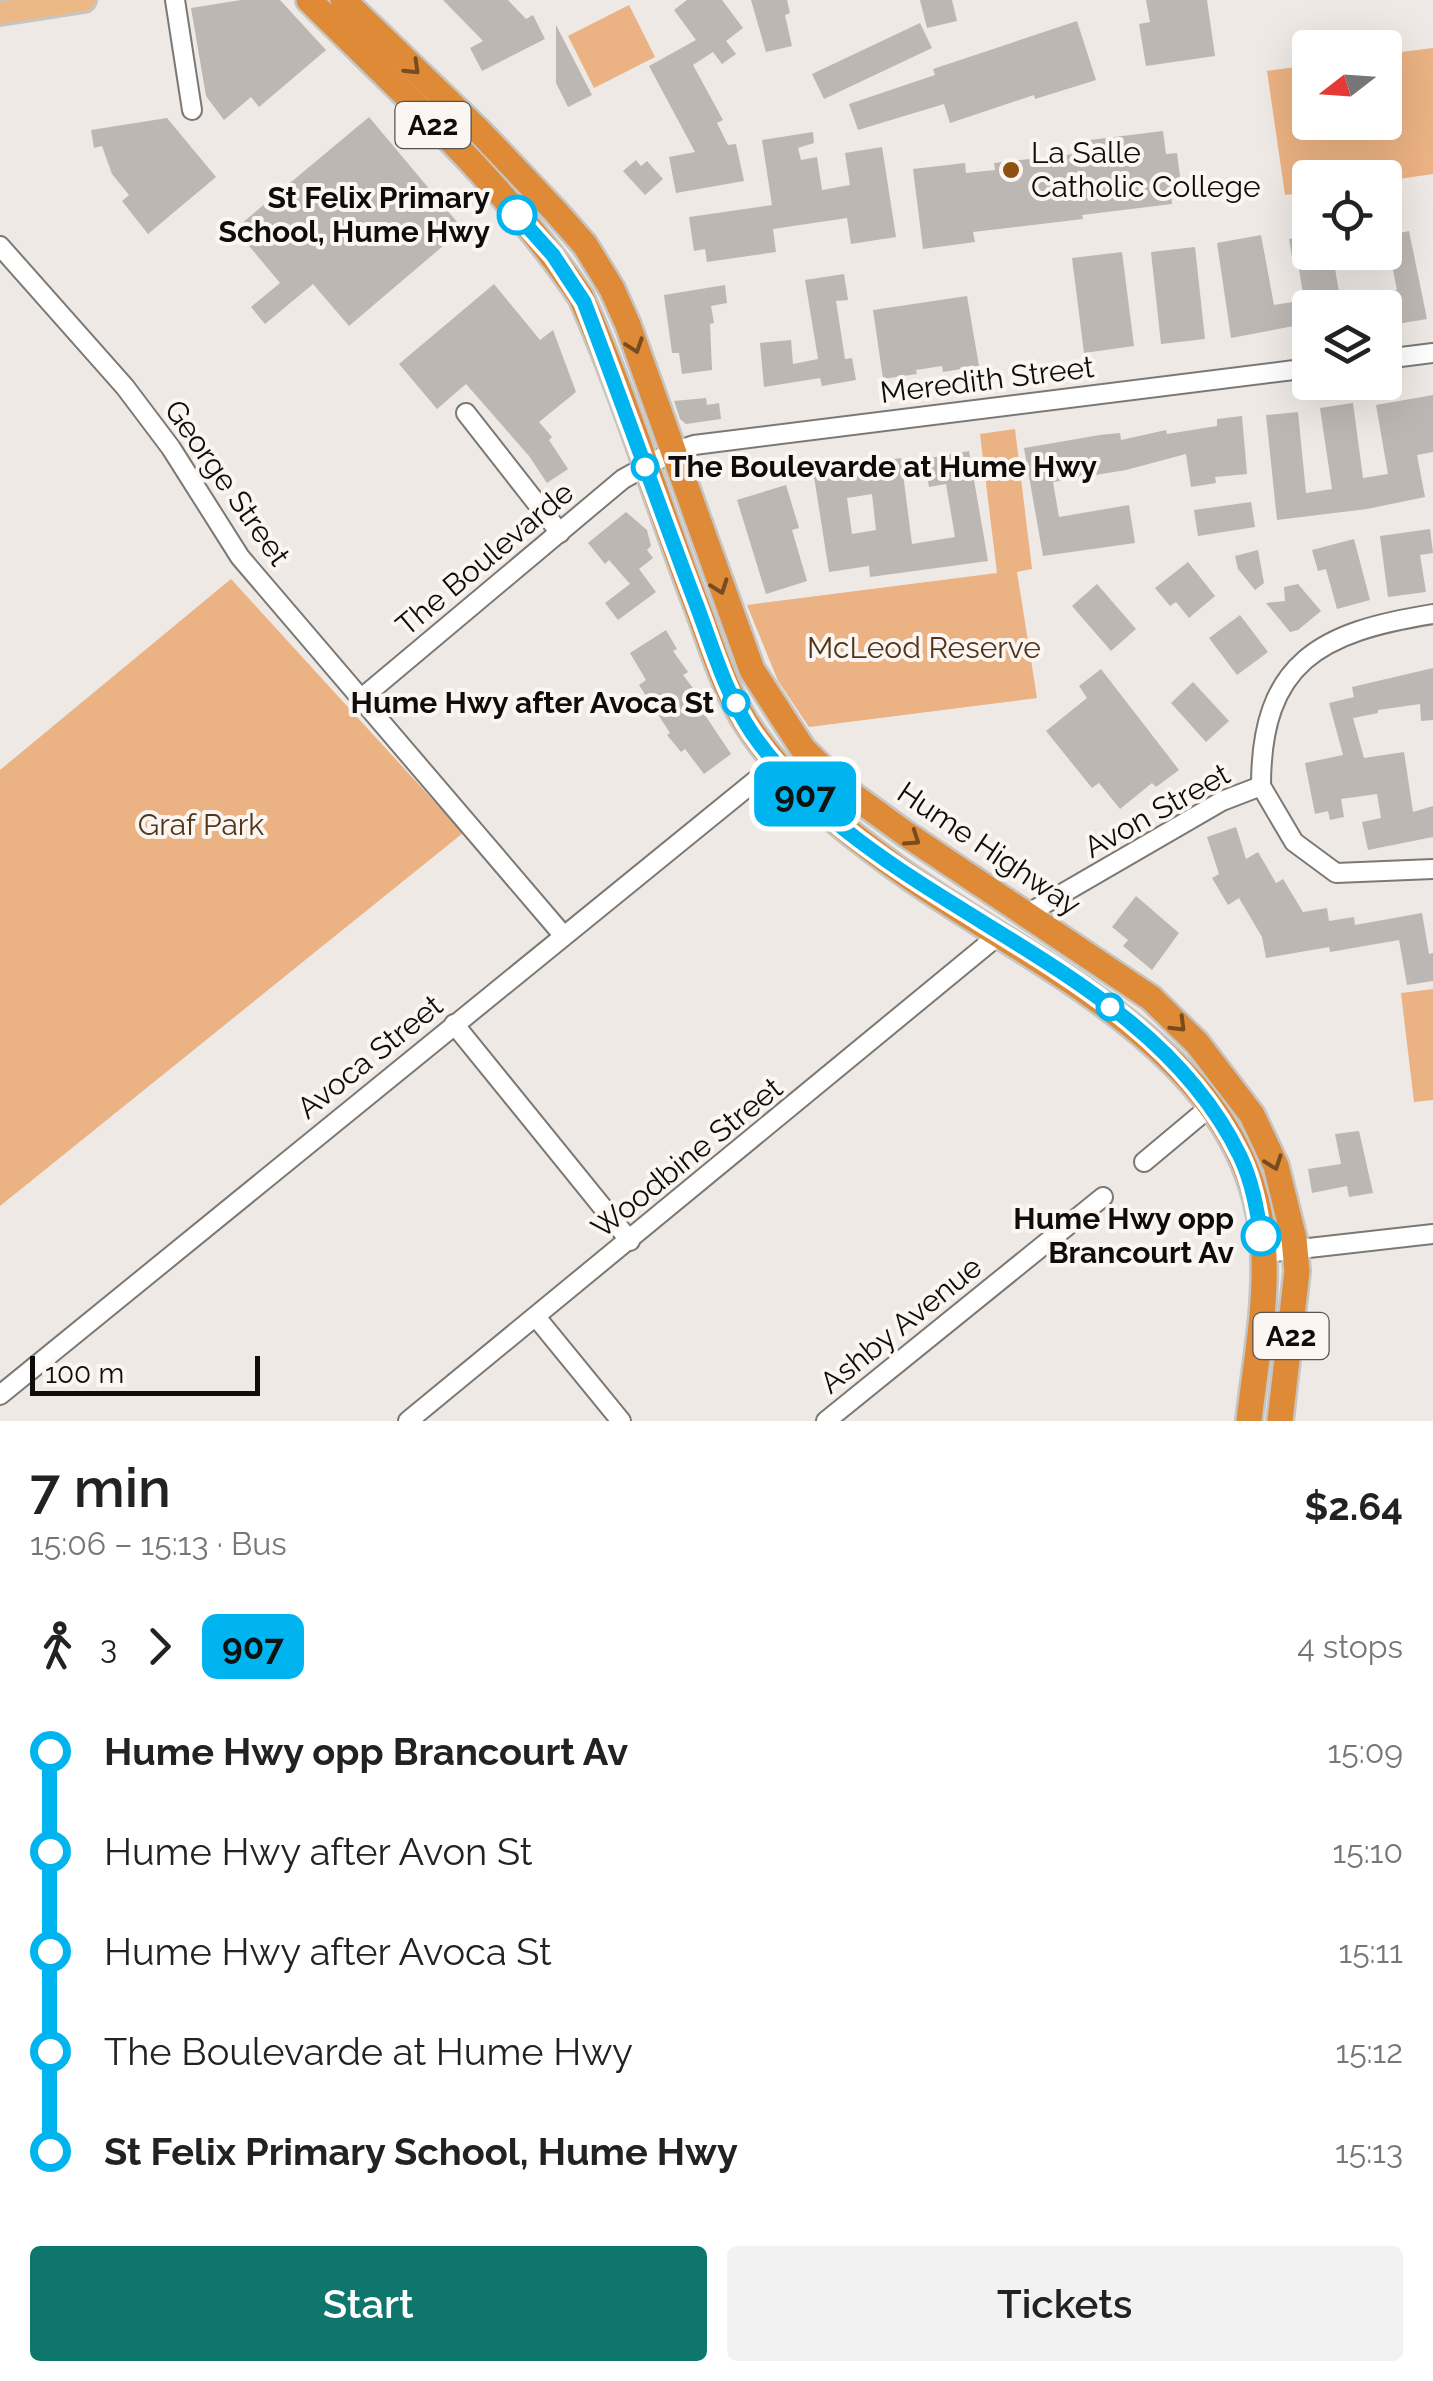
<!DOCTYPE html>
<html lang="en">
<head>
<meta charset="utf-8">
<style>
	body { margin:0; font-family:Raleway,sans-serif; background:#f2f2f2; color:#222; height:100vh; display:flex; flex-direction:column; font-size:38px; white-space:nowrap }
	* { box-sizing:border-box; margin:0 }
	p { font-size:32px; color:#767676 }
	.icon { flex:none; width:55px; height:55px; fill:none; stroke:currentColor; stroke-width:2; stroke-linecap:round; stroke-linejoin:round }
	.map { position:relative; height:1421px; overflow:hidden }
	.details { display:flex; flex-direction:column; background:#fff; flex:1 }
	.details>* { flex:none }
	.badge { padding:0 20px; border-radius:15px; font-size:35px; line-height:65px }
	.needle { width:65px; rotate:253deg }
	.controls { position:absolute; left:1292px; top:30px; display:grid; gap:20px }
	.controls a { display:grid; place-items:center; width:110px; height:110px; border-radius:10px; background:#fff; box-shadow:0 10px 40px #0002; font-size:50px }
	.scale { position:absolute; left:30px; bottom:25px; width:230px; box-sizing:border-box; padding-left:10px; border:5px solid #0e0d0b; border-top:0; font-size:28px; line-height:35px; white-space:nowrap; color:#0e0d0b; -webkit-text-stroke:8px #fcf6f2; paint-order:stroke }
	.map>.badge { position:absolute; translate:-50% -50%; box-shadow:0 0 0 5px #fff }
	.legs { display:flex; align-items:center; gap:15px; height:110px; padding:0 30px; font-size:32px }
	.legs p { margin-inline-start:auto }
	.head { display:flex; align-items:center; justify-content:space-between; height:170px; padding:0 30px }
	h1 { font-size:55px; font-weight:600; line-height:75px }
	.button { display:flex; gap:20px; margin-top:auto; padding:20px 30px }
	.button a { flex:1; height:115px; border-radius:10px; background:#0f766e; color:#fff; font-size:40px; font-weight:600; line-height:115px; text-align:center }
	.button a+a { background:#f2f2f2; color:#222 }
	ul { padding:0 30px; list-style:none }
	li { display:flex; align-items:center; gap:35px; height:100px; font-size:38px }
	li i { display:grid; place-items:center; width:15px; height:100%; margin:0 12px; background:currentColor }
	li i::after { content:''; width:25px; height:25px; margin:-12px; border:8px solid; border-radius:50%; background:#fff }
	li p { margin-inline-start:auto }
	li:first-child i { background:linear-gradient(#0000 50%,currentColor 0) }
	li:last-child i { background:linear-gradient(currentColor 50%,#0000 0) }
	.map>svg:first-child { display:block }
</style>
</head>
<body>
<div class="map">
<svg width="1433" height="1421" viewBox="0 0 1433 1421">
	<rect width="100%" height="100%" fill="#eee9e5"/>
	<g fill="#ebb283">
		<path d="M 629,5 L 655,57 L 594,88 L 568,36 Z"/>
		<path d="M 1433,48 L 1433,174 L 1385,181 L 1385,178 L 1310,178 L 1310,192 L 1285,195 L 1267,71 L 1310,65 L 1310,122 L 1385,122 L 1385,54 Z"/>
		<path d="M 1015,429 L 1032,569 L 1017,572 L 1037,698 L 809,727 L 778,681 L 747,605 L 997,573 L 980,434 Z"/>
		<path d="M 231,579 L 463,833 L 0,1206 L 0,770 Z"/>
		<path d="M 1433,989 L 1433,1100 L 1414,1102 L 1401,993 Z"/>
	</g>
	<g fill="#bcb7b3" fill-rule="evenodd">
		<path d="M 241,0 L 280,0 L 326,50 L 259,107 L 251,97 L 224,120 L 206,96 L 191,8 Z"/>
		<path d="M 443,0 L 508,0 L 526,19 L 533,15 L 545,39 L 482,71 L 470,48 L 483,41 Z"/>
		<path d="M 687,0 L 722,0 L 743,28 L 726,41 L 736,54 L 722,64 L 713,52 L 693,65 L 723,120 L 717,123 L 728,145 L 736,144 L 744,181 L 676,193 L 669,157 L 695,152 L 649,66 L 696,40 L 674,10 Z"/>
		<path d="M 751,0 L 787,0 L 790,13 L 785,15 L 792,46 L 766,52 Z"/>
		<path d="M 920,0 L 952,0 L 957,21 L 927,28 Z"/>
		<path d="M 1146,0 L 1207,0 L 1215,56 L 1146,66 L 1139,24 L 1150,22 Z"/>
		<path d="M 1077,21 L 1096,80 L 1035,99 L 1034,95 L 950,123 L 944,104 L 858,130 L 849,104 L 935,75 L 933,69 Z"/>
		<path d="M 920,23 L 932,48 L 824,99 L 812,74 Z"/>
		<path d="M 556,25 L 592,95 L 568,107 L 556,83 Z"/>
		<path d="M 369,117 L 463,229 L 349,326 L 313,284 L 265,324 L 251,307 L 280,283 L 235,229 Z"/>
		<path d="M 167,118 L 216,177 L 148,234 L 122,201 L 129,195 L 112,174 L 102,146 L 94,148 L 91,130 Z"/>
		<path d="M 1163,131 L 1166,154 L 1177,153 L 1181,184 L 1170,186 L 1172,204 L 1082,215 L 1083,219 L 973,232 L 975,242 L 923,249 L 913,169 L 965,163 L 966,173 L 995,170 L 994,163 L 1092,152 L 1090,140 Z"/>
		<path d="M 813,132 L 814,143 L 798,148 L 801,160 L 817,157 L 822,190 L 850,185 L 845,153 L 882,147 L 896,237 L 851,244 L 847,218 L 773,229 L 776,252 L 707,262 L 705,249 L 694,251 L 689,217 L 772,205 L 762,140 Z"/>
		<path d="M 636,160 L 641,166 L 647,161 L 663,179 L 645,195 L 623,171 Z"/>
		<path d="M 1409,231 L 1427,319 L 1385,326 L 1385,308 L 1310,308 L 1310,323 L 1231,338 L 1217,243 L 1261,235 L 1274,305 L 1304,300 L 1298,263 L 1293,263 L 1289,239 L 1310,235 L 1310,252 L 1332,252 L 1340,297 L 1397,290 L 1386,236 Z"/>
		<path d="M 1195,247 L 1205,339 L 1161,344 L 1151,252 Z"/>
		<path d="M 1122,252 L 1134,346 L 1084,353 L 1072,258 Z"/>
		<path d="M 844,274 L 848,300 L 836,301 L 845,359 L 852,358 L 856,380 L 822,386 L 820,378 L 764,387 L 760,343 L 791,340 L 793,364 L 818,359 L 805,280 Z"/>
		<path d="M 494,284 L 540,340 L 553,330 L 576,392 L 539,422 L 552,437 L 549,440 L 568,469 L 547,483 L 529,456 L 466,384 L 437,409 L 399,364 Z"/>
		<path d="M 725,285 L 727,303 L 711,306 L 714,323 L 710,324 L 712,370 L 682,374 L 679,353 L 672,353 L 664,295 Z"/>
		<path d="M 967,296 L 979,366 L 943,372 L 942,366 L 916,370 L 917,374 L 883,379 L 873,310 Z"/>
		<path d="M 1433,395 L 1433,452 L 1417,455 L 1425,497 L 1367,509 L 1277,520 L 1266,415 L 1298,412 L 1306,493 L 1332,489 L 1320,408 L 1353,403 L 1363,478 L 1388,474 L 1376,405 Z"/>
		<path d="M 706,398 L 707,405 L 719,403 L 721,419 L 686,424 L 680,419 L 674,401 Z"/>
		<path d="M 1242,416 L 1247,474 L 1215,477 L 1216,483 L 1191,487 L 1186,454 L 1126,470 L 1053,482 L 1059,517 L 1129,505 L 1135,543 L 1043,556 L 1024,448 L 1100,435 L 1120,433 L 1121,440 L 1166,430 L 1167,434 L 1217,426 L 1217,419 Z"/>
		<path d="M 969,451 L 988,561 L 870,577 L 869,566 L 829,572 L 813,470 L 901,458 L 912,544 L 955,537 L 946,484 L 929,487 L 924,459 ZM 872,494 L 876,530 L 852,534 L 847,498 Z"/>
		<path d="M 786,485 L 799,528 L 792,530 L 807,581 L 766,594 L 737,500 Z"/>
		<path d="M 1251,502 L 1255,527 L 1198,536 L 1194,510 Z"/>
		<path d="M 626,512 L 647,530 L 651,546 L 647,550 L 653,558 L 639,569 L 656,592 L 618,620 L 605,603 L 630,584 L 609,560 L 605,564 L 588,543 Z"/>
		<path d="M 1430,529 L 1433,553 L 1420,555 L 1426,592 L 1388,597 L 1380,536 Z"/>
		<path d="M 1354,539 L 1370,600 L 1337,609 L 1326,569 L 1318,571 L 1312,550 Z"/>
		<path d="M 1258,550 L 1264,583 L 1255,590 L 1238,569 L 1235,556 Z"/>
		<path d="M 1188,562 L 1215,596 L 1189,618 L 1176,602 L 1170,606 L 1155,588 Z"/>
		<path d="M 1097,584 L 1136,629 L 1111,651 L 1072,606 Z"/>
		<path d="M 1298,584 L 1321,611 L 1298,630 L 1290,632 L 1266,603 L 1285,601 L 1284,587 Z"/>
		<path d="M 1240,615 L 1268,652 L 1237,675 L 1209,638 Z"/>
		<path d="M 666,630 L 677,649 L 673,651 L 688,672 L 683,675 L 699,696 L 695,700 L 731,754 L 704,774 L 685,749 L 681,752 L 667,735 L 670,733 L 639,685 L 646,680 L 630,653 Z"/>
		<path d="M 1433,668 L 1433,720 L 1421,721 L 1420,704 L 1378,710 L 1378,713 L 1353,718 L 1364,758 L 1404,752 L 1413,812 L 1433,806 L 1433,837 L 1368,850 L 1362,822 L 1381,818 L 1377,794 L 1341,799 L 1344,817 L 1330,820 L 1328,811 L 1315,814 L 1305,763 L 1343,755 L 1329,703 L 1354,697 L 1352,687 Z"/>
		<path d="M 1101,669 L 1179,770 L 1156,787 L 1152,783 L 1120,809 L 1099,783 L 1092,788 L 1046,731 L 1087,698 L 1079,686 Z"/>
		<path d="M 1193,682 L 1229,721 L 1206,742 L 1171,703 Z"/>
		<path d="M 1236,827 L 1246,859 L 1258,852 L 1276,883 L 1283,879 L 1303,912 L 1327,908 L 1329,921 L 1354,917 L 1355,925 L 1422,913 L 1429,954 L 1433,953 L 1433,981 L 1407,985 L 1399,940 L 1330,952 L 1329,947 L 1266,958 L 1262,937 L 1239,898 L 1228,905 L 1212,878 L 1219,874 L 1207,837 Z"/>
		<path d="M 1136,896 L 1179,933 L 1152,970 L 1123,946 L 1128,940 L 1112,927 Z"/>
		<path d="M 1359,1131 L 1373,1193 L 1349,1197 L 1347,1186 L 1312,1193 L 1308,1169 L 1341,1164 L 1335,1134 Z"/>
	</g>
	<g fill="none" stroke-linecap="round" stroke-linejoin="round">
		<g stroke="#7c7874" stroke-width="22">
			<g id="minor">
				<path d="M 175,0 L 192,110"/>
				<path d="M 0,246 L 125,387 L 171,448 L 240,557 L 563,935"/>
				<path d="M 1385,359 L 1433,353"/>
				<path d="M 466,413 L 560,533"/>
				<path d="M 363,697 L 623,479 L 672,452 L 694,445 L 1310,368"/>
				<path d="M 1261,786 C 1261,662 1320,632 1433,614"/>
				<path d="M 1261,786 L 1294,842 L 1336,873 L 1433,869"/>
				<path d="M 1027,914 L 1222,801 L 1261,786"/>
				<path d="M 454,1024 L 630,1241"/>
				<path d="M 1144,1162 L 1211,1106"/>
				<path d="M 1264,1253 L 1433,1234"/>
				<path d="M 536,1317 L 621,1421"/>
				<path d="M 0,1395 L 777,763"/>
				<path d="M 408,1421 L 1000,934"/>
				<path d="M 826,1421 L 1103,1197"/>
			</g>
		</g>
		<g stroke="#c5c5c4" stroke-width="28">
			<path id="major" d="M 0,13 L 84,0"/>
		</g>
		<g stroke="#c5c5c4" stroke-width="30">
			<g id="highway">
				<path d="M 309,0 C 403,94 507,186 581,297 C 625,396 657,501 695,601 C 712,645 725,694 753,733 C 790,787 842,828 895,867 C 1033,968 1258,1054 1264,1256 C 1266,1311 1255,1367 1249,1421"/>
				<path d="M 343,0 L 480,132 L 555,211 L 585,245 L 612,289 L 628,325 L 752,670 L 803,749 L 844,789 L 906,834 L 1151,998 L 1197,1043 L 1252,1115 L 1276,1166 L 1294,1239 L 1297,1271 L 1280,1421"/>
			</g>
		</g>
		<use href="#minor" stroke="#fff" stroke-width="18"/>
		<use href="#major" stroke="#ecb986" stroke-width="22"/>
		<use href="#highway" stroke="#df8a36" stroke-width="25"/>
	</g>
	<defs><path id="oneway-chevron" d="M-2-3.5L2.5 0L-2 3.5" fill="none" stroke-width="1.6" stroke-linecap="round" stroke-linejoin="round" transform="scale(2.5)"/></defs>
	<g stroke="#764c20">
		<use href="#oneway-chevron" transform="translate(413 68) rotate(44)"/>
		<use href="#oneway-chevron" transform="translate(635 346) rotate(71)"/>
		<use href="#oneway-chevron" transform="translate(720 587) rotate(70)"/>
		<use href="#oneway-chevron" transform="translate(913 839) rotate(34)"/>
		<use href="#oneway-chevron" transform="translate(1179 1025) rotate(45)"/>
		<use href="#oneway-chevron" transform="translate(1274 1163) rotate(70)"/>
	</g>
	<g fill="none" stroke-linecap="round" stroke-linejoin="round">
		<g stroke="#fff" stroke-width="22">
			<path id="line-1" d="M 517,215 L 553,255 L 584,302 C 622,401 657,501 695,601 C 712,645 725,693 752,733 C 876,912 1143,956 1240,1156 C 1252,1181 1257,1209 1261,1236"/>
		</g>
		<use href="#line-1" stroke="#00b5ef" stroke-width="15"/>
	</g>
	<circle fill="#8d5110" stroke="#fcf6f2" stroke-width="4" cx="1011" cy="170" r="10"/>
	<g fill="#fff" stroke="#00b5ef" stroke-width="5">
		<circle cx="517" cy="215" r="18"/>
		<circle cx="645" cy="467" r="12"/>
		<circle cx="736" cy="703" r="12"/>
		<circle cx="1110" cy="1007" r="12"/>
		<circle cx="1261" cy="1236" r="18"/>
	</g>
	<g text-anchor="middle" stroke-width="8" stroke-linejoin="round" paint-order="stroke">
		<g fill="#fcf6f2" stroke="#555350" stroke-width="2.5">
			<rect x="395.5" y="102" width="75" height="46" rx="8"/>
			<rect x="1253.5" y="1313" width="75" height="46" rx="8"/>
		</g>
		<g font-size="28" font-weight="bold" fill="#0e0d0b">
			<text x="433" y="135">A22</text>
			<text x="1291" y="1346">A22</text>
		</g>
		<g font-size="30" fill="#0e0d0b" stroke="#fcf6f2" text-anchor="start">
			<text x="1031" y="163">La Salle<tspan x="1031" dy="34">Catholic College</tspan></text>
		</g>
		<g font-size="30" font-weight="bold" fill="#0e0d0b" stroke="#fcf6f2" text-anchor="end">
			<text x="490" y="208">St Felix Primary<tspan x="490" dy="34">School, Hume Hwy</tspan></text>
			<text x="668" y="477" text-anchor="start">The Boulevarde at Hume Hwy</text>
			<text x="714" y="713">Hume Hwy after Avoca St</text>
			<text x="1234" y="1229">Hume Hwy opp<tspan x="1234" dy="34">Brancourt Av</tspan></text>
		</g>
		<g font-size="30" fill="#0e0d0b" stroke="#fcf6f2">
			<text transform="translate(987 380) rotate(-7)" y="10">Meredith Street</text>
			<text transform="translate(227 483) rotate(55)" y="10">George Street</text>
			<text transform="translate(485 559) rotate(-40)" y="10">The Boulevarde</text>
			<text transform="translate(1157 811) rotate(-29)" y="10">Avon Street</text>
			<text transform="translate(989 849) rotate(34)" y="10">Hume Highway</text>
			<text transform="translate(370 1057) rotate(-39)" y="10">Avoca Street</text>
			<text transform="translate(687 1158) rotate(-39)" y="10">Woodbine Street</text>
			<text transform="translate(901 1325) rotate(-39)" y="10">Ashby Avenue</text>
		</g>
		<g font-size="30" fill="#513419" stroke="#fcf6f2">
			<text x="924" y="658">McLeod Reserve</text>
			<text x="201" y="835">Graf Park</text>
		</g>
	</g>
</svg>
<div class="controls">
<a><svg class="needle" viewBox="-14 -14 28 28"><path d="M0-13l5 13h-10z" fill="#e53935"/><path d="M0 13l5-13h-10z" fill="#767676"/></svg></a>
<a><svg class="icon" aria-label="locate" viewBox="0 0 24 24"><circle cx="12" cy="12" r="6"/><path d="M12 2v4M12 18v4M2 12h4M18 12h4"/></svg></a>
<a><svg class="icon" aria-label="layers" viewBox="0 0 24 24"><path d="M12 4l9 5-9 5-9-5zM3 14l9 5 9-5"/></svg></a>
</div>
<div class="scale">100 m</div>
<b class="badge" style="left:805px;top:794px;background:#00b5ef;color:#111">907</b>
</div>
<section class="details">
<div class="head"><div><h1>7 min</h1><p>15:06 – 15:13 · Bus</p></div><b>$2.64</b></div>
<div class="legs"><svg class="icon" aria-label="walk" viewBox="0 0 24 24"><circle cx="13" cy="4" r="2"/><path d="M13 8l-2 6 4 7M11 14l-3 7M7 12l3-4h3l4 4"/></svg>3<svg class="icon" aria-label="forward" viewBox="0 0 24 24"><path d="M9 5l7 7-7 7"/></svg><b class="badge" style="background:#00b5ef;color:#111">907</b><p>4 stops</p></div>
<ul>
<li><i style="color:#00b5ef"></i><b>Hume Hwy opp Brancourt Av</b><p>15:09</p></li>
<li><i style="color:#00b5ef"></i><span>Hume Hwy after Avon St</span><p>15:10</p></li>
<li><i style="color:#00b5ef"></i><span>Hume Hwy after Avoca St</span><p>15:11</p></li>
<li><i style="color:#00b5ef"></i><span>The Boulevarde at Hume Hwy</span><p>15:12</p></li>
<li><i style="color:#00b5ef"></i><b>St Felix Primary School, Hume Hwy</b><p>15:13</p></li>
</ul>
<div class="button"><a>Start</a><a>Tickets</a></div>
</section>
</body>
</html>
